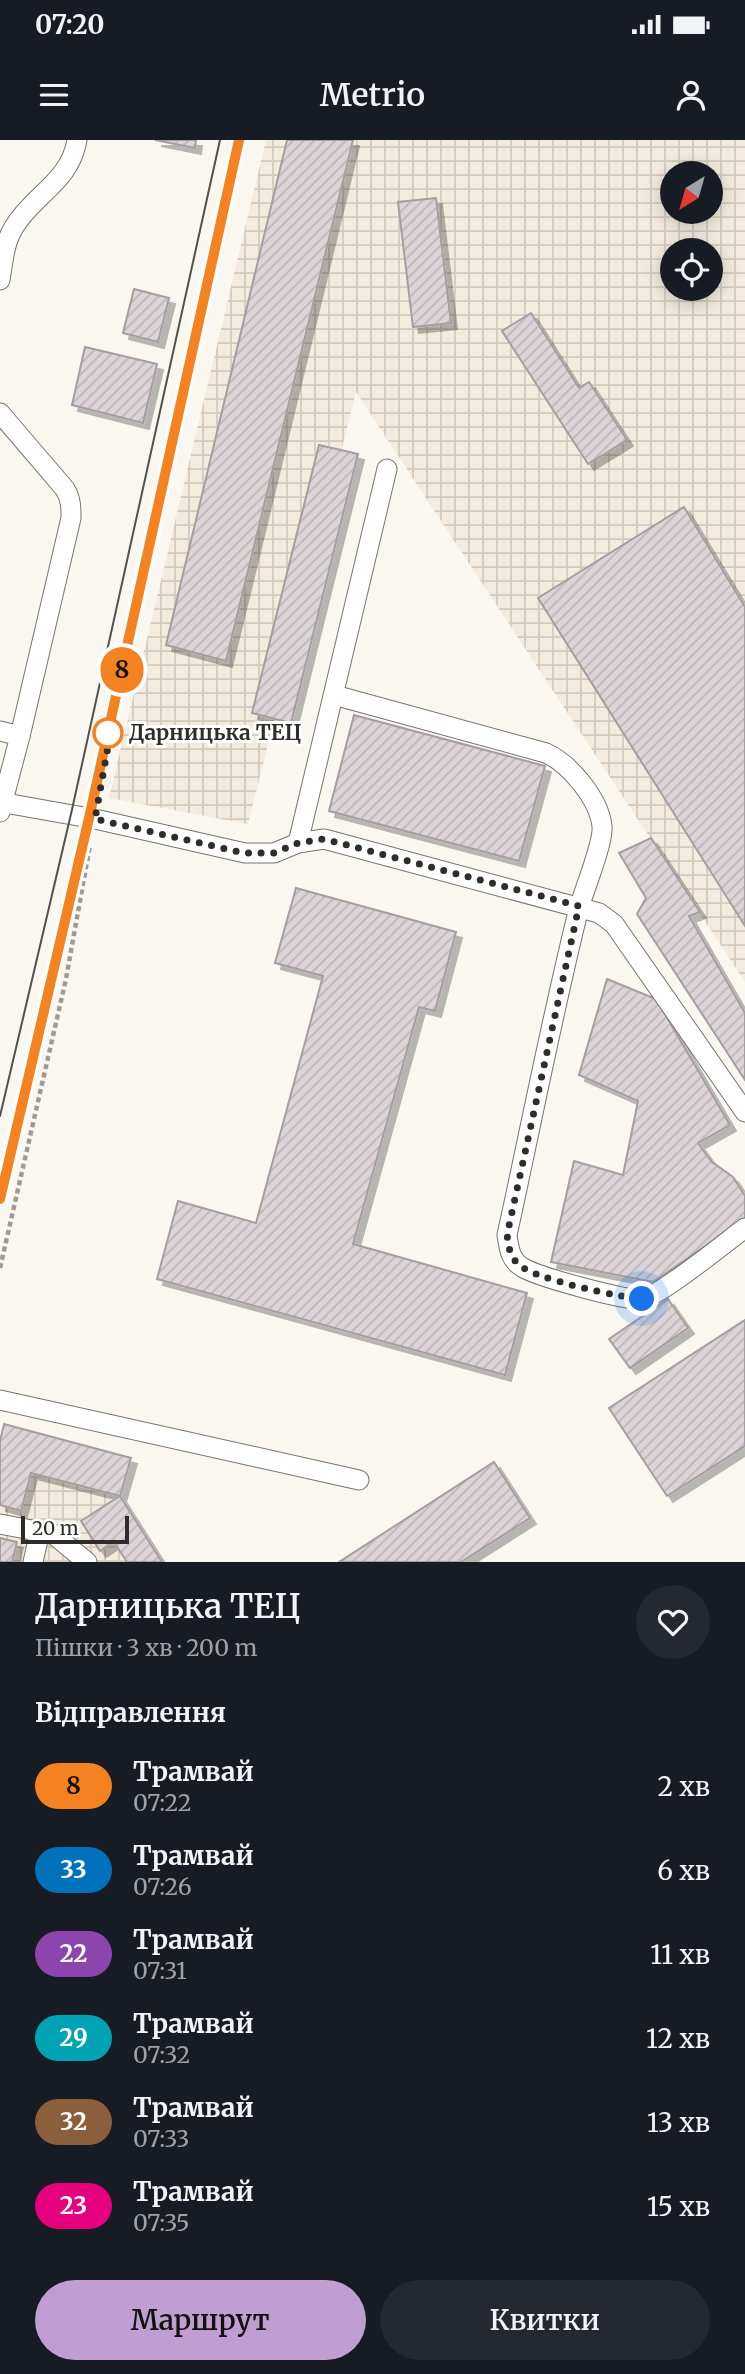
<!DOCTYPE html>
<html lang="uk">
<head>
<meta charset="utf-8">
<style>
	body { margin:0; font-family:Merriweather,serif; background:#242831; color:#f1f3f6; height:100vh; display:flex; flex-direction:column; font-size:26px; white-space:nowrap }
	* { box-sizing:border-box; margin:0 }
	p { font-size:23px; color:#9ea1a6 }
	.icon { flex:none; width:38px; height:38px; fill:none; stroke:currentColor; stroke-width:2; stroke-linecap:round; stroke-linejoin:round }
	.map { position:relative; height:1422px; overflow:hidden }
	.details { display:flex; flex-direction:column; background:#171b24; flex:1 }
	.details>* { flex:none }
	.badge { padding:0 14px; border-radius:23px; font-size:24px; line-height:46px }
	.needle { width:46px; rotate:217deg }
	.fabs { position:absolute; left:660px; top:21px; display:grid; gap:14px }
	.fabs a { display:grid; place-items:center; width:63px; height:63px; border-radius:50%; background:#171b24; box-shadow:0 4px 18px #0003; font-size:35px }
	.scale { position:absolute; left:21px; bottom:18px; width:108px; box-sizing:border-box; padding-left:7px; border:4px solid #2e2d2b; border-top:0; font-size:19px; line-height:24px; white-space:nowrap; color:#2e2d2b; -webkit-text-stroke:5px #fff; paint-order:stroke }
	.you { position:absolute; width:35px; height:35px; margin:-18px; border:5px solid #fff; border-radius:50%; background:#1a73e8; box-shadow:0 0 0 10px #1a73e833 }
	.map>.badge { position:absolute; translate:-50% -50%; box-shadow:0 0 0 4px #fff }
	h2 { padding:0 35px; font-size:26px; line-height:63px }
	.round { display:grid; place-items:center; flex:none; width:74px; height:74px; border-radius:37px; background:#242831 }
	.headline { display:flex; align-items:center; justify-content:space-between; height:119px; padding:0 35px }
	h1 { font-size:33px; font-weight:600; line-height:52px }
	.button { display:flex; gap:14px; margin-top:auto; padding:14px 35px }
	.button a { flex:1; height:80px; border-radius:42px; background:#c19ed2; color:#111; font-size:28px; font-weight:600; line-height:80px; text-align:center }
	.button a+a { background:#242831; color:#f1f3f6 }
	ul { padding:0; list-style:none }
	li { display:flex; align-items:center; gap:21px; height:84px; padding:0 35px }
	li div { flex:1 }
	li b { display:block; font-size:26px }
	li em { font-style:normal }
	li .badge { min-width:77px; font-weight:700; text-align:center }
	.status { display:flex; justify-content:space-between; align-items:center; height:49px; padding:0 35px; background:#171b24; direction:ltr }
	.status svg { height:19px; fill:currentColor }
	header { display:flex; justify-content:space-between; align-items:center; height:91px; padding:0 35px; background:#171b24; font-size:32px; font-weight:600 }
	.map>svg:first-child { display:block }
</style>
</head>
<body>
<div class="status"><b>07:20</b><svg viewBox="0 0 49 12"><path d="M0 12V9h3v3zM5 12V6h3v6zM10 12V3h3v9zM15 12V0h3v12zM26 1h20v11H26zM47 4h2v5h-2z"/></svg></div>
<header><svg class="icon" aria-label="menu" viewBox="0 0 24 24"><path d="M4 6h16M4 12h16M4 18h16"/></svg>Metrio<svg class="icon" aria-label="person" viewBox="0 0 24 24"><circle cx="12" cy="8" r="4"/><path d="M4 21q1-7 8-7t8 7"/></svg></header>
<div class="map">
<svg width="745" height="1422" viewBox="0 0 745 1422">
	<defs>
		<pattern id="industrial-grid" width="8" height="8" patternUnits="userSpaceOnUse" patternTransform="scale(1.75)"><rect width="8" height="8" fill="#f2ebde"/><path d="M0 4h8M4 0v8" fill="none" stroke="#d0cabf"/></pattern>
		<pattern id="building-hatch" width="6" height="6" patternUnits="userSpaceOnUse" patternTransform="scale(1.75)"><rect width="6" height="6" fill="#dcd4d7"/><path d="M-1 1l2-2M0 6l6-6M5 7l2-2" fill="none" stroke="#bdb6b9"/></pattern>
		<filter id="shadow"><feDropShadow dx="6" dy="6" stdDeviation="0" flood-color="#0004"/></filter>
	</defs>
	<rect width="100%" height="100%" fill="#faf7f1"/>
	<g fill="url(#industrial-grid)" fill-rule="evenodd">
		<path d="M 266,0 L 745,0 L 745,842 L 356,252 L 248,684 L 109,658 ZM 672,33 L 710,33 L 710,72 L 672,72 ZM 672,110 L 710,110 L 710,149 L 672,149 Z"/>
		<path d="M 4,1284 L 131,1318 L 121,1356 L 162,1422 L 0,1422 L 0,1301 Z"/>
	</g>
	<g fill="url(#building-hatch)" stroke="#a59da0" stroke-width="2" filter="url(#shadow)">
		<path d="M 155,0 L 196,0 L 195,8 Z"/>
		<path d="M 287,0 L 353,0 L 226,521 L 166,505 Z"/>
		<path d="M 436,58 L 451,183 L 413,187 L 398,62 Z"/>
		<path d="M 134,149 L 169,158 L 158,202 L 123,193 Z"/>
		<path d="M 531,173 L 579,248 L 589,242 L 627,300 L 588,324 L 502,191 Z"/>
		<path d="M 85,207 L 157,224 L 143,283 L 72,265 Z"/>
		<path d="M 319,305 L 358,314 L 291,583 L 252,573 Z"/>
		<path d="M 684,367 L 745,467 L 745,786 L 538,458 Z"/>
		<path d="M 354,575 L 545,626 L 519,721 L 329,671 Z"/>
		<path d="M 651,698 L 700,772 L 689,776 L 745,873 L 745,940 L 637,774 L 646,758 L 619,713 Z"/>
		<path d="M 296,748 L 456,792 L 435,871 L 419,867 L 353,1104 L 527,1153 L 505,1235 L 157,1139 L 178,1061 L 256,1083 L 323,836 L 275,823 Z"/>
		<path d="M 607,839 L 656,859 L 730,985 L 698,1003 L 712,1022 L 733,1037 L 745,1056 L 745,1079 L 653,1142 L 551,1122 L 574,1021 L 623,1035 L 638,961 L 579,935 Z"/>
		<path d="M 668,1159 L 688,1188 L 630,1228 L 609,1199 Z"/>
		<path d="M 745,1180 L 745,1306 L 667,1356 L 609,1268 Z"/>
		<path d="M 4,1284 L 131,1318 L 120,1356 L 31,1333 L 21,1371 L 0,1365 L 0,1301 Z"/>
		<path d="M 494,1322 L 530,1378 L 461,1422 L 339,1422 Z"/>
		<path d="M 120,1356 L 162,1422 L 127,1422 L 114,1402 L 100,1411 L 81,1381 Z"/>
		<path d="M 0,1398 L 17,1402 L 12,1422 L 0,1422 Z"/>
	</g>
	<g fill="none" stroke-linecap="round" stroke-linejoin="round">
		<g stroke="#77746f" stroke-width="21">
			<g id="lane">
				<path d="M 0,140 C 3,123 4,103 14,87 C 34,54 70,42 77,0"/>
				<path d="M 0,273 L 65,349 C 71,359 71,367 71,378 L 20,596"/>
				<path d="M 334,555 L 546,613 C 570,624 599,659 602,686 C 604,702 584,750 579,768 C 552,876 531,986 507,1095 C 509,1108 510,1120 522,1127 C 535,1136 629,1162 642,1159 C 660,1156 726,1102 745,1088"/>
				<path d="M 0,591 L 20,596 L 0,672"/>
				<path d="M 0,662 L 95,679 L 245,713 L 274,713 L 298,703 L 324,699 L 599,773 L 614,784 L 745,972"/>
				<path d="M 298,703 L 387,329"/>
				<path d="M 0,1260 L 359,1340"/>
				<path d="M 0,1384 L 53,1394 L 87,1422"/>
				<path d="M 33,1422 L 40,1391"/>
			</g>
		</g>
		<g stroke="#9e9b97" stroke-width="4.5" stroke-dasharray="5 3.5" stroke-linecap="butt">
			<path d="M 99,652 L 105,615 L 243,0"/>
			<path d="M 0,1128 L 66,839 L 90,705"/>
		</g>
		<use href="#lane" stroke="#fff" stroke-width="19"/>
		<g stroke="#53514f" stroke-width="2">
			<path d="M 0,976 L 71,674 L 220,0"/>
			<path d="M 0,1059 L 89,678 L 239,0"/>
		</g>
	</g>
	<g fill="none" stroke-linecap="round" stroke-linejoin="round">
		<g stroke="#fff" stroke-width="16">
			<path id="line" d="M 0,1059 L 89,678 L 239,0"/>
		</g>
		<use href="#line" stroke="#f58220" stroke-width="10"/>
		<path stroke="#2e2d2b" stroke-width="7" stroke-dasharray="0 12.6" d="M 108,593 L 111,590 L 95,679 L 244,713 L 274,713 L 298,703 L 324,699 L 579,766 L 507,1095 C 509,1107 509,1115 518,1124 C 533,1139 619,1157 642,1159"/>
	</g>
	<circle fill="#fff" stroke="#f58220" stroke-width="3.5" cx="108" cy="593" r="14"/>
	<g text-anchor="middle" stroke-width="6" stroke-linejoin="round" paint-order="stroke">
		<g font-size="21" font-weight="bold" fill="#2e2d2b" stroke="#fff" text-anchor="start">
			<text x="129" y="600">Дарницька ТЕЦ</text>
		</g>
	</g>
</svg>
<div class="fabs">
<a><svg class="needle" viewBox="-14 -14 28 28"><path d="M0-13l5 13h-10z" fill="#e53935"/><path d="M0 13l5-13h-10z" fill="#9ea1a6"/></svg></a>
<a><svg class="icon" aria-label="locate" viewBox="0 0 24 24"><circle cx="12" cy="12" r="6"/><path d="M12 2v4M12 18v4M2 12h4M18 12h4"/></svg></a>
</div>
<div class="scale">20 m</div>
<div class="you" style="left:642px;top:1159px"></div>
<b class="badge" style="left:122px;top:530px;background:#f58220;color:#111">8</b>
</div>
<section class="details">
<div class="headline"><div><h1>Дарницька ТЕЦ</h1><p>Пішки · 3 хв · 200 m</p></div><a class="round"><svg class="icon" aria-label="heart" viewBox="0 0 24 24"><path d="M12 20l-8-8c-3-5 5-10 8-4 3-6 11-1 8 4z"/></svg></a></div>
<h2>Відправлення</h2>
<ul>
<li><span class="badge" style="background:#f58220;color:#111">8</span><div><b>Трамвай</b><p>07:22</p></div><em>2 хв</em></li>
<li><span class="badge" style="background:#0072bc;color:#fff">33</span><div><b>Трамвай</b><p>07:26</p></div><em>6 хв</em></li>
<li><span class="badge" style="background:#8e44ad;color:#fff">22</span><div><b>Трамвай</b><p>07:31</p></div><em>11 хв</em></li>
<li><span class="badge" style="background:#00a3b4;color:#fff">29</span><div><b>Трамвай</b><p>07:32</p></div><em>12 хв</em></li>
<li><span class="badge" style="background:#8b5e3c;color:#fff">32</span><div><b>Трамвай</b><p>07:33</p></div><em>13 хв</em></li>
<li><span class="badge" style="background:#e6007e;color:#fff">23</span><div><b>Трамвай</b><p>07:35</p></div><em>15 хв</em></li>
</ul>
<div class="button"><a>Маршрут</a><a>Квитки</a></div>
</section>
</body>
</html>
